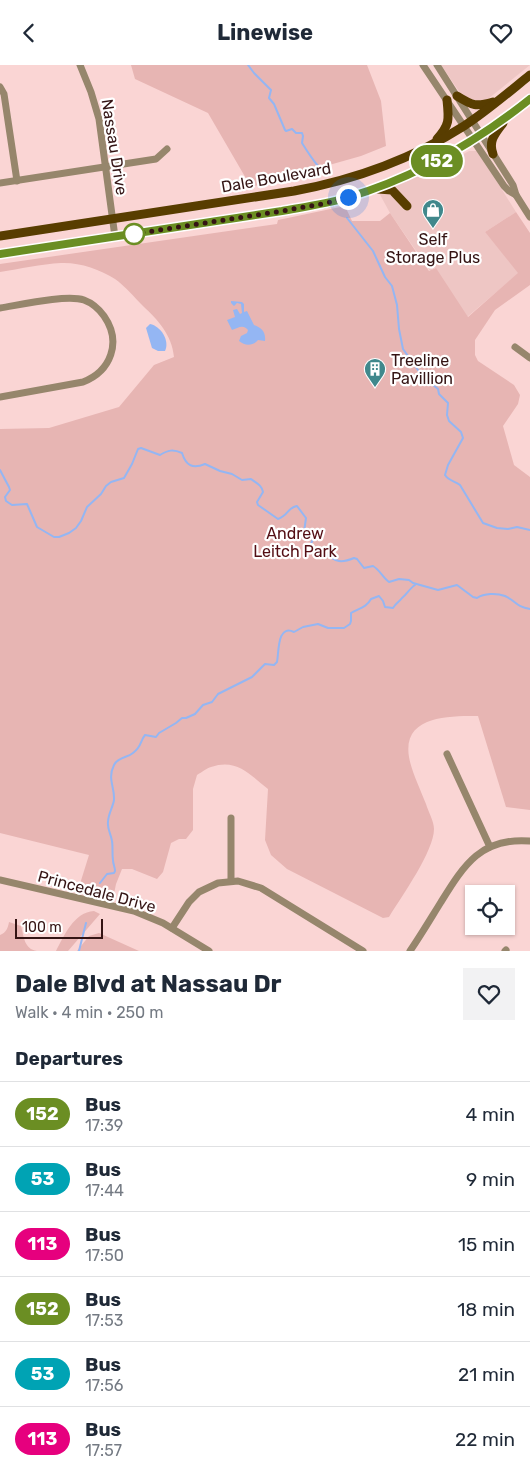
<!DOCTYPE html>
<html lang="en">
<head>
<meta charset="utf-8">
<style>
	body { margin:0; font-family:Rubik,sans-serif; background:#f2f2f3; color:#1f2937; height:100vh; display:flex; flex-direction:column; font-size:19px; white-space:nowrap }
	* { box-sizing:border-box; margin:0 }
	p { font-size:16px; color:#747a83 }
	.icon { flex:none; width:28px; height:28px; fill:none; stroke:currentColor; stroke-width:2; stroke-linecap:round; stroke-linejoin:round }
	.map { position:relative; height:886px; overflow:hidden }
	.drawer { display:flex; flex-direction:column; background:#fff; flex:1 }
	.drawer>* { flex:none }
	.badge { padding:0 10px; border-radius:16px; font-size:18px; line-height:32px }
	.tools { position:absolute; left:465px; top:820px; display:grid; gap:10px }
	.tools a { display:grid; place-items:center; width:50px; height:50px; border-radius:0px; background:#fff; box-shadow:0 1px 4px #0004; font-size:25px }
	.scale { position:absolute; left:15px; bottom:12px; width:88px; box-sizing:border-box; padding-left:5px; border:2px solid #341414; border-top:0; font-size:14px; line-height:18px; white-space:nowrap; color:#341414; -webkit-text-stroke:4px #fff; paint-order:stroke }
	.you { position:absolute; width:25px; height:25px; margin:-12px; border:4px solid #fff; border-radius:50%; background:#1a73e8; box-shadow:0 0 0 8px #1a73e833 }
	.map>.badge { position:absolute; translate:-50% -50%; box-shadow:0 0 0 2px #fff }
	h2 { padding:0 15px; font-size:19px; line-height:45px }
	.round { display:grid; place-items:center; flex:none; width:52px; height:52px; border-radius:0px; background:#f2f2f3 }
	.headline { display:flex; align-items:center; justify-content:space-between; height:85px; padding:0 15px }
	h1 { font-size:24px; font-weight:700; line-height:38px }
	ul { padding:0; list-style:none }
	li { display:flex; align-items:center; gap:15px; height:65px; padding:0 15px; border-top:1px solid #e0e1e3 }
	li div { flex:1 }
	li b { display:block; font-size:19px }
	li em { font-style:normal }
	li .badge { min-width:55px; font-weight:700; text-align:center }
	header { display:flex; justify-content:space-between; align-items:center; height:65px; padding:0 15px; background:#fff; font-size:22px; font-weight:700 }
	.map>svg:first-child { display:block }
</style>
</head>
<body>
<header><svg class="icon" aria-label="back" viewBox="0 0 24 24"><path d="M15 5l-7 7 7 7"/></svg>Linewise<svg class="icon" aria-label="heart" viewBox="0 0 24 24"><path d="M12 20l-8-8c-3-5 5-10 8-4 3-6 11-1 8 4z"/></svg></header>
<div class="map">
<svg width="530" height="886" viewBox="0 0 530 886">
	<rect width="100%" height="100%" fill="#fad5d4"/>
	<g fill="#eec6c4">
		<path d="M 441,0 L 530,0 L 483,38 L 465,35 Z"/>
		<path d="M 469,86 L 477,86 L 479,88 L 516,147 L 485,167 L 519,208 L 467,252 L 435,203 L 430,206 L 390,148 L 378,126 L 449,97 Z"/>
	</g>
	<g fill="#e7b5b3">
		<path d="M 131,0 L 367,0 L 381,36 L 386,81 L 361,91 L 251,122 L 208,48 L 135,14 Z"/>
		<path d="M 345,141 L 352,156 L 380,156 L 390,148 L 429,206 L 436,203 L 468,252 L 518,208 L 485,167 L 516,147 L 530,168 L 530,220 L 495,245 L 475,275 L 475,290 L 478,296 L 514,320 L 520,330 L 518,339 L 503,361 L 514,400 L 530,412 L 530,745 L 506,742 L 478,651 C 450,651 402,650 409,692 C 411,705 421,726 426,739 C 428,746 434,756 434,764 C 434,786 402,831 389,852 L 383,853 L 287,804 L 271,790 L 265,775 L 268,724 C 250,710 237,693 211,702 C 207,703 202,707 197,710 L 193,724 L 193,765 L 186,774 L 179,774 L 171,778 L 163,807 L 157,814 L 132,804 L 122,804 L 116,819 L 114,829 L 79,822 L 89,790 L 0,768 L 0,364 L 49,363 L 119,342 L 154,300 L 174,292 C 172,270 158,255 143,241 C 134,232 125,221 115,214 C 100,204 78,197 61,198 C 41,199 20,204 0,207 L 0,199 L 277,159 L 278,155 Z"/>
		<path d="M 94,846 L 100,849 L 68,886 L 56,886 C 64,871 74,847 94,846 Z"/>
		<path d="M 9,857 L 21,861 C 24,872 24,884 37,886 L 0,886 L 0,870 C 6,868 8,863 9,857 Z"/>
		<path d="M 99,868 L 139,886 L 77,886 L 89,871 Z"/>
	</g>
	<g fill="#94b6f3">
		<path d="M 231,236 L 242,237 L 244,239 L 244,247 L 247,246 L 254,260 C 262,263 266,267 265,276 L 258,275 C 253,281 245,281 239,276 L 241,271 L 247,268 L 248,265 C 243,259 238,263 232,265 L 227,255 L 235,252 L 233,245 L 237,244 L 240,249 L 242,248 L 241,239 L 237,238 L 234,241 L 231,238 Z"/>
		<path d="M 150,259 C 161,261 170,276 165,286 L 158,286 L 152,283 L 146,263 Z"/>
	</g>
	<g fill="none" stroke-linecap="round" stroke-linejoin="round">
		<g stroke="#94b6f3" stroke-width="2">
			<path d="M 248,0 L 254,8 L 271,25 L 269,33 L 274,39 L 285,65 L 286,66 L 292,64 L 296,68 L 302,68 L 303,71 L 302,78 C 307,86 312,94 318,101"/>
			<path d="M 347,153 L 373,186 L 385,212 L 392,221 L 397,240 L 399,264 L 403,284 L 423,312 L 438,324 L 439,329 L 448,338 L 447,350 L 449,356 L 461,367 L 463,373 L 448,400 L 445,410 C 449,416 455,416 460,420 L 483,458 L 497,463 L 508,464 L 517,462 L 530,465"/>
			<path d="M 0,405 L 9,422 L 10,425 L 5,432 L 6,436 L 12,440 L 27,439 L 37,462 L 54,472 L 59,472 L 69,468 L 76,463 L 81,456 L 87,442 L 101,429 L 106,421 L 111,417 L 124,413 L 132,399 L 138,384 L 141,383 L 160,390 C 168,385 173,384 182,388 C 186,401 193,404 205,399 L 220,406 L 232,409 L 242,415 L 251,414 C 256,418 262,420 263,427 L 257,437 L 258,440 L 278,454 C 288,451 288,442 297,441 L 306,453 L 304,467 L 314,472 L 309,483 L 314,487 C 334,486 330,503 354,493 L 357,494 L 364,503 L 373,501 C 380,505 383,513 389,517 L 399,514 L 409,515 L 413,518 L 438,525 L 457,520 L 473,532 L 477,533 C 484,528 497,528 505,531 C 516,536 516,542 530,544"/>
			<path d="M 100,818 L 107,809 L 114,808 L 115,806 C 115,802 113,799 113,795 C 112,789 113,782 112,776 C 111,769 107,764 108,757 C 108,749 113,742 114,735 C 115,722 107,714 114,700 C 118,692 127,693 133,688 C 142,681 140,676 145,670 L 156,672 L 159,668 L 176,658 L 182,653 L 186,653 L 195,649 L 203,640 L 212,637 L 218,629 L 252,612 L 265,599 L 274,600 L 277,597 C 279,587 277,559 294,567 L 303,562 L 318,559 L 328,563 L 344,563 L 350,559 L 351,556 L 351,548 C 359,543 366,543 371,534 L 379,531 L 383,536 L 385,542 L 393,543 C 396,538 399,537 402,533 C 407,529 410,523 415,520"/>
			<path d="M 79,886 L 86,858"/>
		</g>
		<g stroke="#96866c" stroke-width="7">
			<path d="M 80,0 L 91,27 L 99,54 L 115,172"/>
			<path d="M 423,0 L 504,121 L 509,126 L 516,130"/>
			<path d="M 437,0 L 513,120 L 516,130 L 530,152"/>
			<path d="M 0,22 L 4,29 L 17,116"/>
			<path d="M 0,118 L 156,94 L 167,84"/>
			<path d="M 0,243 C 19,240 67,229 84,235 C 92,238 99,244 104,251 C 122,277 111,306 83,317 L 0,332"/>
			<path d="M 515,282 L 530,293"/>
			<path d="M 447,689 L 490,782"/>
			<path d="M 231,753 L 231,816"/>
			<path d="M 0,815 L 134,846 L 163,858 L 209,886"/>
			<path d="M 172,863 L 189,837 L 199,827 L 218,818 L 238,816 L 261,823 L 363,886"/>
			<path d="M 410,886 C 421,870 431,853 441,837 C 464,800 481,772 530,776"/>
			<path d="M 505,886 L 506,885"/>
		</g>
		<g stroke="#583d00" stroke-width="9">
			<path d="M 457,31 C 473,41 476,42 493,37"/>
			<path d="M 437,74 C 450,60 449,54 447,35"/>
			<path d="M 493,89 C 488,76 495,69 503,58"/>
			<path d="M 378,124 L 392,125 L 407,141"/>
			<path d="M 0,171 L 294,126 C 354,115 412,94 464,61 C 487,46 509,27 530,10"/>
			<path d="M 0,189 L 282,146 C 297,143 313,141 328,138 C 403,120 470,82 530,34"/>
		</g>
	</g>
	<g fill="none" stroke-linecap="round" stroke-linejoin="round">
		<g stroke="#fff" stroke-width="11">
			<path id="line" d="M 0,189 L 282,146 C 304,142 325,139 346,133 C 414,113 475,78 530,34"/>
		</g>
		<use href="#line" stroke="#6b8e23" stroke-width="8"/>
		<path stroke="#341414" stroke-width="5" stroke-dasharray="0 9" d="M 134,169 L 282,146 L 327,138 L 348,132"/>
	</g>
	<defs>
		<g id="shop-pin" transform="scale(1.125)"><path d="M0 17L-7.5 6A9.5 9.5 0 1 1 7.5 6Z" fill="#40888c" stroke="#fff"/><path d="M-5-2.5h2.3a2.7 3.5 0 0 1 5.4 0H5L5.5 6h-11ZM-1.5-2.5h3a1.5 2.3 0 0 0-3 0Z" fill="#fff"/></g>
		<g id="building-pin" transform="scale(1.125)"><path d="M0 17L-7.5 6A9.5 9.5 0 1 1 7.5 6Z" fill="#40888c" stroke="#fff"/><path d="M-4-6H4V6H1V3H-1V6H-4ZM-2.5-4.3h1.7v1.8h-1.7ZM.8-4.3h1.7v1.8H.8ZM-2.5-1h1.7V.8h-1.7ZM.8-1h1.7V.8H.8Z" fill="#fff"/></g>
	</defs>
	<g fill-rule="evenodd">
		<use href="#shop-pin" x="433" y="145"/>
		<use href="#building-pin" x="375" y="304"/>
	</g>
	<circle fill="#fff" stroke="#6b8e23" stroke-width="2.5" cx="134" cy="169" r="10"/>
	<g text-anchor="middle" stroke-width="4.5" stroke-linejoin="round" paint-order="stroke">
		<g font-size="16" fill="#341414" stroke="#fff">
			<text transform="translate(115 82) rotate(81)" y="6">Nassau Drive</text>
			<text transform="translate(276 112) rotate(-10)" y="6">Dale Boulevard</text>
			<text transform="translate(97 826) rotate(15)" y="6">Princedale Drive</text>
		</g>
		<g font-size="16" fill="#341414" stroke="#fff">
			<text x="433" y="180">Self<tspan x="433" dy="18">Storage Plus</tspan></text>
			<text x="391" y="301" text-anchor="start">Treeline<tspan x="391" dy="18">Pavillion</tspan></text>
		</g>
		<g font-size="16" fill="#530e14" stroke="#fff">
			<text x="295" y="474">Andrew<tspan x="295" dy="18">Leitch Park</tspan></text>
		</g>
	</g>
</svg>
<div class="tools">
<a><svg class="icon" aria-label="locate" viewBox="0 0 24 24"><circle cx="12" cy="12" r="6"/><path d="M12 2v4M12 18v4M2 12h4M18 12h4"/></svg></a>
</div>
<div class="scale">100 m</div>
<div class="you" style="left:348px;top:132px"></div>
<b class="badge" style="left:437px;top:96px;background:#6b8e23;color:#fff">152</b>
</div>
<section class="drawer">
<div class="headline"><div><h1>Dale Blvd at Nassau Dr</h1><p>Walk · 4 min · 250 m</p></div><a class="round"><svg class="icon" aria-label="heart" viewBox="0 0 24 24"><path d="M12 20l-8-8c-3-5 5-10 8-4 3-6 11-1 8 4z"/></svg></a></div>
<h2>Departures</h2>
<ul>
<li><span class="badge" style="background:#6b8e23;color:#fff">152</span><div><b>Bus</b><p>17:39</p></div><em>4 min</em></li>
<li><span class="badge" style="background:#00a3b4;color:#fff">53</span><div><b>Bus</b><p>17:44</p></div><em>9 min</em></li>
<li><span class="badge" style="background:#e6007e;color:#fff">113</span><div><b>Bus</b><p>17:50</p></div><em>15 min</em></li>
<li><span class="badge" style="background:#6b8e23;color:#fff">152</span><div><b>Bus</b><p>17:53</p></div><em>18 min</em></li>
<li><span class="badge" style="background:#00a3b4;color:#fff">53</span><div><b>Bus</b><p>17:56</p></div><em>21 min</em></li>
<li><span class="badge" style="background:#e6007e;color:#fff">113</span><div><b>Bus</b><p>17:57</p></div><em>22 min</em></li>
</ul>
</section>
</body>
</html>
